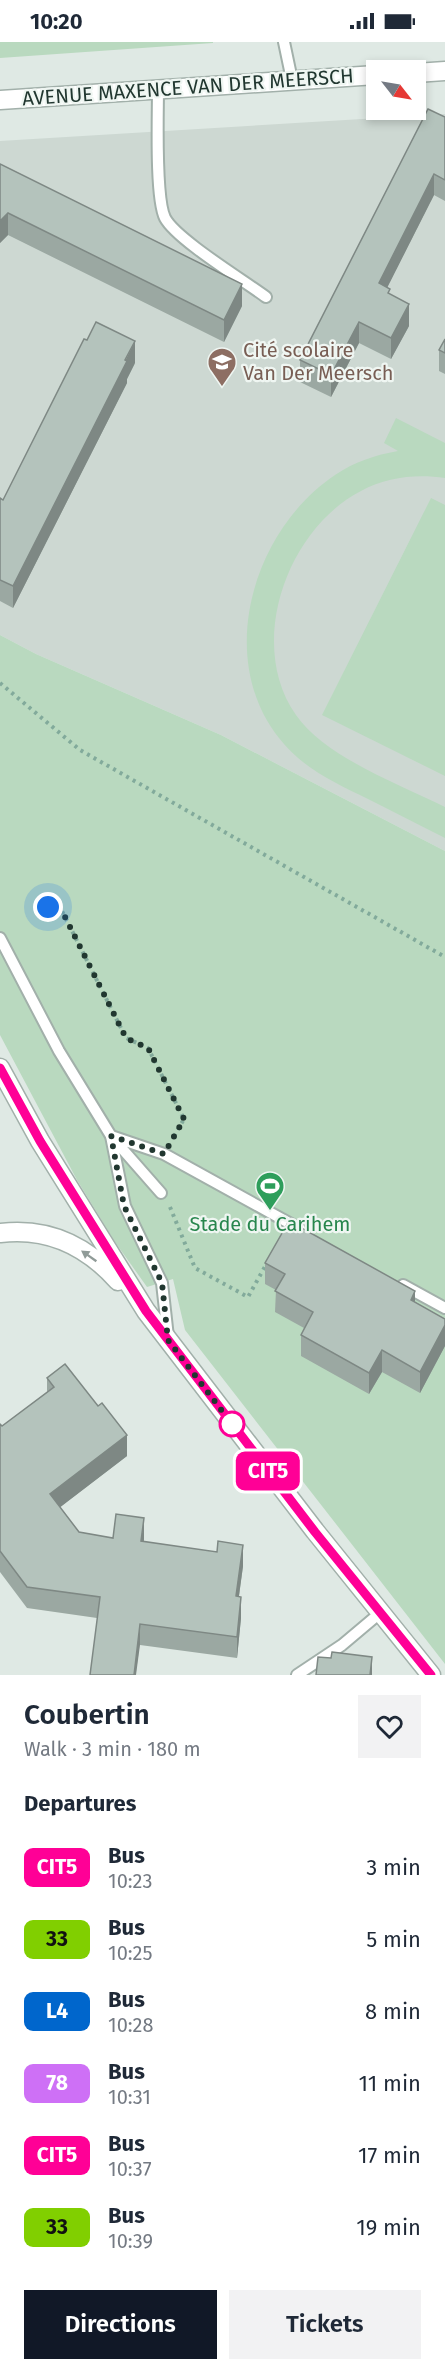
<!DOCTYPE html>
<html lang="en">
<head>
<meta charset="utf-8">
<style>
	body { margin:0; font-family:"Fira Sans",sans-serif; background:#f2f2f3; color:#1f2937; height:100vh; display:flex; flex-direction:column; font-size:22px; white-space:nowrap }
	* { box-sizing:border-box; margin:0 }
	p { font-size:20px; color:#747a83 }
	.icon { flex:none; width:33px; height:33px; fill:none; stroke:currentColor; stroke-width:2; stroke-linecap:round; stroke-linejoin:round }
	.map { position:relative; height:1633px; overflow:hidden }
	.drawer { display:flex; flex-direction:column; background:#fff; flex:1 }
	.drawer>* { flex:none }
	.badge { padding:0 12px; border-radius:9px; font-size:21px; line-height:39px }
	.needle { width:39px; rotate:121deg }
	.controls { position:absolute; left:366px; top:18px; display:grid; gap:12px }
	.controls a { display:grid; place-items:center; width:60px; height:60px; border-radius:0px; background:#fff; box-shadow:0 3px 9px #0003; font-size:30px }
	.you { position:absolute; width:30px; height:30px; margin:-15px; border:4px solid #fff; border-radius:50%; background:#1a73e8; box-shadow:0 0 0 9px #1a73e833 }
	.map>.badge { position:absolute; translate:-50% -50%; box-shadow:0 0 0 3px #fff }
	h2 { padding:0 24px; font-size:22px; line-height:54px }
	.round { display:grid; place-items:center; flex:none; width:63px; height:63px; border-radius:0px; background:#f2f2f3 }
	.summary { display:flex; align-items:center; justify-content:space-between; height:102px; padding:0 24px }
	h1 { font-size:28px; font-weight:600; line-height:45px }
	.button { display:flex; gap:12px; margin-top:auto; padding:12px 24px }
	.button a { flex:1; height:69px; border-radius:0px; background:#111827; color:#fff; font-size:24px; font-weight:600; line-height:69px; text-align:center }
	.button a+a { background:#f2f2f3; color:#1f2937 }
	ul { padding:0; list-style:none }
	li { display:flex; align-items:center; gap:18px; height:72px; padding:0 24px }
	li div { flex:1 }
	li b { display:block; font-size:22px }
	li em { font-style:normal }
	li .badge { min-width:66px; font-weight:700; text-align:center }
	.status { display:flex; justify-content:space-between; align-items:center; height:42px; padding:0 30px; background:#fff; direction:ltr }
	.status svg { height:16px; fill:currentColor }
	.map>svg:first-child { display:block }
</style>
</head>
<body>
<div class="status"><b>10:20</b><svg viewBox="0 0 49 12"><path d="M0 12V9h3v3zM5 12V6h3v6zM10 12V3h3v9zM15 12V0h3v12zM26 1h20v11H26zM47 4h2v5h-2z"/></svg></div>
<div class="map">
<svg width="445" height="1633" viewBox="0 0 445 1633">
	<rect width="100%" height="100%" fill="#dfe9e4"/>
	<path fill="#cdd8d2" d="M 445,72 L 445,809 L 221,693 L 36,612 L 0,593 L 0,99 Z"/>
	<g fill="#b9d9bf">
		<path d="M 0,0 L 213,0 L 213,1 L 0,16 Z"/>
		<path d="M 396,376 L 445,401 L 445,436 C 416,432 387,435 361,449 C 287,487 246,602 296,673 C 325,715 399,742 445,765 L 445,796 C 419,783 394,770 368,757 C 335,741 302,726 279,696 C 215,615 253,488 335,433 C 354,420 375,413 398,409 L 384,401 Z"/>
		<path d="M 431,456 L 445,463 L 445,734 L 322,673 Z"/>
		<path d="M 0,593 L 36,612 L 221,693 L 445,809 L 445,1622 L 185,1288 L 173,1237 L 147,1245 L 115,1200 L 77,1138 L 0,993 Z"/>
	</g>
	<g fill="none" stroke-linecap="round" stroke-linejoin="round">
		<g stroke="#a2b0aa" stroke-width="14">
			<g id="service">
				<path d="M 284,0 L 292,38"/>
				<path d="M 158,47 C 158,73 155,156 165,176 C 176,197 243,238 266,255"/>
				<path d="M 0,896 L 59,1009 L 111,1094 L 125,1164 L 162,1241 L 168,1295"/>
				<path d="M 161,1151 L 111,1094 L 164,1112 L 300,1187"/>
				<path d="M 403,1243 L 445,1266"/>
				<path d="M 297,1633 L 342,1603 L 380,1571"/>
			</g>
		</g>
		<g stroke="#a2b0aa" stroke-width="21">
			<g id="minor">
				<path d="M 416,31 L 445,29"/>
				<path d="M 0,58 L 376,33"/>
			</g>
		</g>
		<g stroke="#a2b0aa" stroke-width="21">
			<g id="tertiary">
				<path d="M 0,1026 L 40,1099 L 146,1269 L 315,1489 L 431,1633"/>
				<path d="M 0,1191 C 48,1185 86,1203 118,1239"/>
			</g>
		</g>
		<g stroke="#82aa9b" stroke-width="4" stroke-dasharray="3 4.5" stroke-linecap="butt">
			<path d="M 0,641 L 80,708 L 445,915"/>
			<path d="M 48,865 L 62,869 L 126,996 L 148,1006 L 184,1077 L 173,1096"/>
			<path d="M 170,1165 L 195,1226 L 248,1255 L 267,1221"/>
		</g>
		<use href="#service" stroke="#fff" stroke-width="10"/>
		<use href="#minor" stroke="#fff" stroke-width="18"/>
		<use href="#tertiary" stroke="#fff" stroke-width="18"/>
	</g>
	<g fill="#9ba8a2">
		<path d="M 445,75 L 445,159 L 434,153 L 387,245 L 390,253 L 409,284 L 391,317 L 359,301 L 331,355 L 300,340 L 300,318 Z"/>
		<path d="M 0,122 L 242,264 L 224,300 L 8,193 L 0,201 Z"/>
		<path d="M 445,297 L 445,332 L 439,329 L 439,308 Z"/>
		<path d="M 135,321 L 127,337 L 127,341 L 13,566 L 0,559 L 0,456 L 3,458 Z"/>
		<path d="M 265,1221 L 415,1260 L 445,1277 L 445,1304 L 420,1351 L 382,1330 L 369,1352 L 301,1314 L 301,1293 L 304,1286 L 275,1270 L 276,1248 L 265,1242 Z"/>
		<path d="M 47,1336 L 127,1414 L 60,1465 L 79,1490 L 113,1496 L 144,1497 L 144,1500 L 243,1524 L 239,1554 L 241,1576 L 237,1616 L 140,1603 L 97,1576 L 27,1566 L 0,1530 L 0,1382 L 2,1384 L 47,1350 Z"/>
	</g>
	<g fill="#7e8884">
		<path d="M 434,132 L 434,153 L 379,262 L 379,241 Z"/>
		<path d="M 8,171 L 8,193 L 0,201 L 0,179 Z"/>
		<path d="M 242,242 L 242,264 L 224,300 L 224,278 Z"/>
		<path d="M 409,262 L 409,284 L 391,317 L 391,296 Z"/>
		<path d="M 359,280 L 359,301 L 331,355 L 331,333 Z"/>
		<path d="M 135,299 L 135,321 L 127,337 L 127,341 L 13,566 L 13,544 Z"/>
		<path d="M 415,1249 L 415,1271 L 411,1258 Z"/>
		<path d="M 445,1283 L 445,1304 L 420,1351 L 420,1330 Z"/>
		<path d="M 382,1308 L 382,1330 L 369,1352 L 369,1331 Z"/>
		<path d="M 127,1393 L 127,1414 L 50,1473 L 50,1452 Z"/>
		<path d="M 144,1476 L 144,1497 L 141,1520 L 141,1499 Z"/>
		<path d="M 243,1503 L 243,1524 L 236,1575 L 236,1554 Z"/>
		<path d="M 241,1555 L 241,1576 L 237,1616 L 237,1595 Z"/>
		<path d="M 140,1582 L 140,1603 L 136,1633 L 134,1633 Z"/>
		<path d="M 372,1615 L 372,1633 L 370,1633 Z"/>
	</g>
	<g fill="#b4c3bc" stroke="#7e8884" stroke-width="1.5">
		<path d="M 428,67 L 445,75 L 445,138 L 434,132 L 379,241 L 390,247 L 388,251 L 409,262 L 391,296 L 359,280 L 331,333 L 300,318 Z"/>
		<path d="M 0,122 L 242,242 L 224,278 L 8,171 L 0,179 Z"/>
		<path d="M 96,280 L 135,299 L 125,318 L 127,319 L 13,544 L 0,538 L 0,456 L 3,458 L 84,297 L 87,298 Z"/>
		<path d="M 445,297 L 445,311 L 439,308 Z"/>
		<path d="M 289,1179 L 415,1249 L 411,1258 L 445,1277 L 445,1283 L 420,1330 L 382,1308 L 369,1331 L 301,1293 L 313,1270 L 275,1249 L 285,1232 L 265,1221 Z"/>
		<path d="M 65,1322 L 98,1364 L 102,1361 L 127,1393 L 50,1452 L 79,1490 L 113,1496 L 116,1472 L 144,1476 L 141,1499 L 217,1510 L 218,1499 L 243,1503 L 236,1554 L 241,1555 L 237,1595 L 140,1582 L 134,1633 L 90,1633 L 100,1555 L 27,1545 L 0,1509 L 0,1382 L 2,1384 L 54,1345 L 47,1336 Z"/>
		<path d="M 332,1610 L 372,1615 L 370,1633 L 316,1633 L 318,1615 L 331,1616 Z"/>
	</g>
	<defs><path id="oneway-solid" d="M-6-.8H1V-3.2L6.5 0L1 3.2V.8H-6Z" transform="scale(1.5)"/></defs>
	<use fill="#909b98" href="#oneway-solid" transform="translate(89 1214) rotate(-145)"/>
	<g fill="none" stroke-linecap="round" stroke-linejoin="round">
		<g stroke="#fff" stroke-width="14">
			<path id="line" d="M 0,1026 L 40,1099 L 146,1269 L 315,1490 L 431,1633"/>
		</g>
		<use href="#line" stroke="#ff0096" stroke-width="9"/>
		<path stroke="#213730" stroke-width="6" stroke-dasharray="0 10.8" d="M 48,865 L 62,869 L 126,996 L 148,1006 L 184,1077 L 164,1112 L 111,1094 L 124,1164 L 162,1241 L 168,1298 L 232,1382"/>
	</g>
	<defs>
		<g id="school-pin" transform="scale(1.5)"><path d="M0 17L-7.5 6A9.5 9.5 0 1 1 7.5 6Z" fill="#8d6e63" stroke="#eff6f2"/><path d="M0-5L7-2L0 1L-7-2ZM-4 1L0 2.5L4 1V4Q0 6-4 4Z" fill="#fff"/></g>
		<g id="stadium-pin" transform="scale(1.5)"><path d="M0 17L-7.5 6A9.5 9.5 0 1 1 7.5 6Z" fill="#2e9e5b" stroke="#eff6f2"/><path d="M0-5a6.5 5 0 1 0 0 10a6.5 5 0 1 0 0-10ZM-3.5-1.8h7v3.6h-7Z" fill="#fff"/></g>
	</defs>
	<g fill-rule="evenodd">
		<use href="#school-pin" x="222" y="320"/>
		<use href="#stadium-pin" x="270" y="1144"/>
	</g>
	<circle fill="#fff" stroke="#ff0096" stroke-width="3" cx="232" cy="1382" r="12"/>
	<g text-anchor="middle" stroke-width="4.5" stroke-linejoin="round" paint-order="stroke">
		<g font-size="20" fill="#213730" stroke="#eff6f2">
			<text transform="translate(188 45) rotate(-4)" y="7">AVENUE MAXENCE VAN DER MEERSCH</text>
		</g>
		<g font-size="20" fill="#785e54" stroke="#eff6f2" text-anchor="start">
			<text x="243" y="315">Cité scolaire<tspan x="243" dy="23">Van Der Meersch</tspan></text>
		</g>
		<g font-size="20" fill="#27864d" stroke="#eff6f2">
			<text x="270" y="1189">Stade du Carihem</text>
		</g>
	</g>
</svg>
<div class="controls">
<a><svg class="needle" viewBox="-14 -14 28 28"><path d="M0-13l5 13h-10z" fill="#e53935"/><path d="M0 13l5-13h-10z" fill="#747a83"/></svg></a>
</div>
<div class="you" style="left:48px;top:865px"></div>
<b class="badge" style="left:268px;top:1429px;background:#ff0096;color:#fff">CIT5</b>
</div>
<section class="drawer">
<div class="summary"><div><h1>Coubertin</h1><p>Walk · 3 min · 180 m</p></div><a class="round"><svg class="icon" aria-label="heart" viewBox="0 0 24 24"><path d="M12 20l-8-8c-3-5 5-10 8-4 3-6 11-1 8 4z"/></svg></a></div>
<h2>Departures</h2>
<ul>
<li><span class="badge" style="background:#ff0096;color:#fff">CIT5</span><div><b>Bus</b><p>10:23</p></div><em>3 min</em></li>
<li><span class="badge" style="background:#81cf00;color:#111">33</span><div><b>Bus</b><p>10:25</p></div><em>5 min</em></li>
<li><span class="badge" style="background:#06c;color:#fff">L4</span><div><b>Bus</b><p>10:28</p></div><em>8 min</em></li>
<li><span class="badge" style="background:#ce70f6;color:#fff">78</span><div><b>Bus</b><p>10:31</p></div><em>11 min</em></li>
<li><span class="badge" style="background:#ff0096;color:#fff">CIT5</span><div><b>Bus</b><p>10:37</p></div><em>17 min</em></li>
<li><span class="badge" style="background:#81cf00;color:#111">33</span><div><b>Bus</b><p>10:39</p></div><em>19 min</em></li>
</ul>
<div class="button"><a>Directions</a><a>Tickets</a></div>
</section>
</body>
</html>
